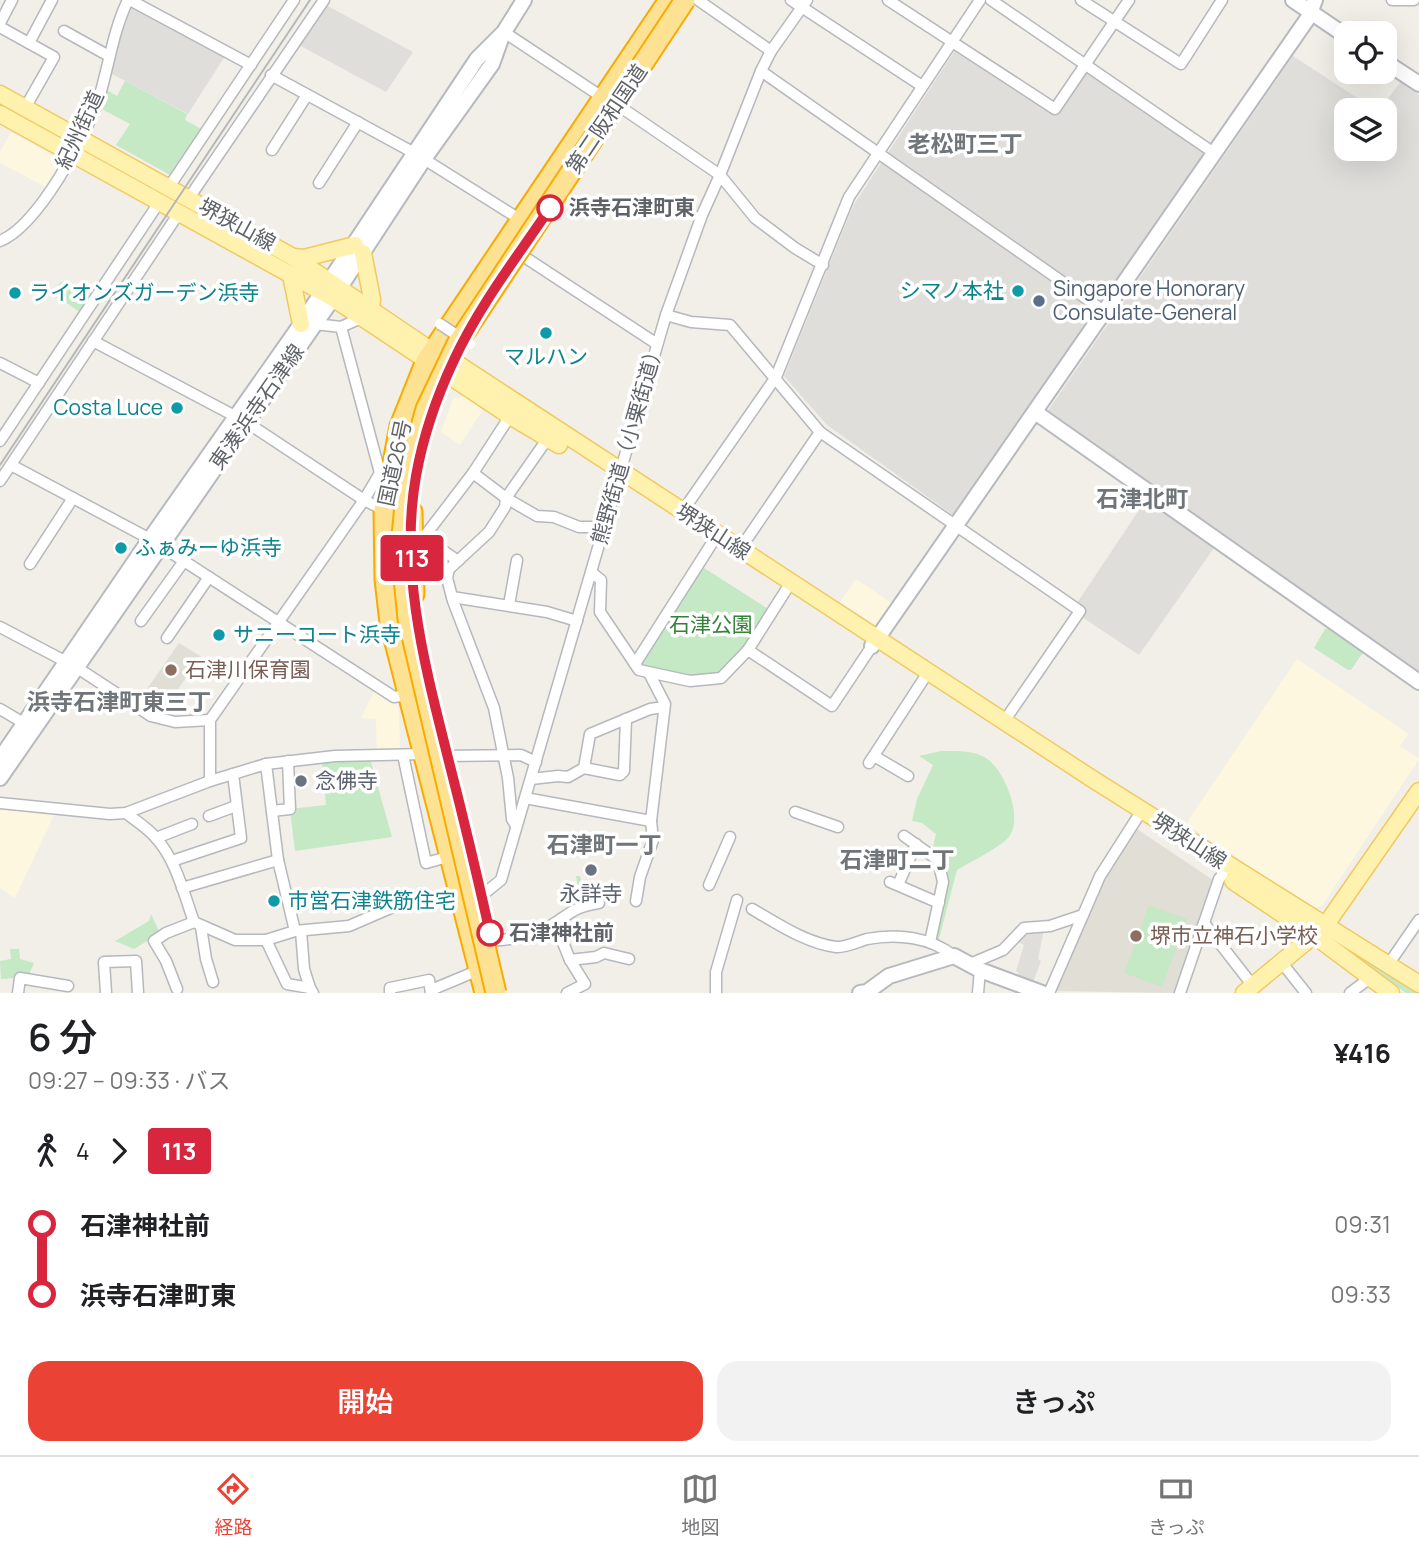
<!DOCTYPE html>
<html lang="ja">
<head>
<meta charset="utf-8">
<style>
	body { margin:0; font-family:Manrope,"Noto Sans JP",sans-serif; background:#f2f2f2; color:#202124; height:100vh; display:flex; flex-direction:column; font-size:26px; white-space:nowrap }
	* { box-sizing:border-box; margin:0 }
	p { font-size:23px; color:#757577 }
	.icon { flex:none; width:38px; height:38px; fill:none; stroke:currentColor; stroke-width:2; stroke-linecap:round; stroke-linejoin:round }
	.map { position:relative; height:993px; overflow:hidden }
	.side { display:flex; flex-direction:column; background:#fff; flex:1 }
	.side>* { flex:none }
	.badge { padding:0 14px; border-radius:5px; font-size:24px; line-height:46px }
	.controls { position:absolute; left:1334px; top:21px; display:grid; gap:14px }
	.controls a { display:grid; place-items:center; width:63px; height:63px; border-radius:14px; background:#fff; box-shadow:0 7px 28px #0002; font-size:35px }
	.map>.badge { position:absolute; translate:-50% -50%; box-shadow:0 0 0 4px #fff }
	.legs { display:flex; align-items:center; gap:10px; height:77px; padding:0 28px; font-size:23px }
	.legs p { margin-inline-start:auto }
	.summary { display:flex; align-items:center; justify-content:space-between; height:119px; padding:0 28px }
	h1 { font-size:38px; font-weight:600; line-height:52px }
	.action { display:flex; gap:14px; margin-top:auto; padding:14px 28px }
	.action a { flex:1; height:80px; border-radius:21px; background:#ea4335; color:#fff; font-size:28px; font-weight:600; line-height:80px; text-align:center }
	.action a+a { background:#f2f2f2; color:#202124 }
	ul { padding:0 28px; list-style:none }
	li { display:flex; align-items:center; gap:24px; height:70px; font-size:26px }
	li i { display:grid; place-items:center; width:10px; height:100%; margin:0 9px; background:currentColor }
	li i::after { content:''; width:18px; height:18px; margin:-9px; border:5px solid; border-radius:50%; background:#fff }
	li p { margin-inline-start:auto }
	li:first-child i { background:linear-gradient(#0000 50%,currentColor 0) }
	li:last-child i { background:linear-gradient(currentColor 50%,#0000 0) }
	.dock { display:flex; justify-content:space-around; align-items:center; height:98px; border-top:2px solid #e0e0e0; background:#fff; font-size:19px; color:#757577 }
	.dock a { display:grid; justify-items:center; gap:4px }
	.dock .active { color:#ea4335 }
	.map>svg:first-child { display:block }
</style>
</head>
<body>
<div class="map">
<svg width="1419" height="993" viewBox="0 0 1419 993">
	<rect width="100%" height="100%" fill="#f1efe8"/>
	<g fill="#fef7e0">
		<path d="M 11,132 L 62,160 L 46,187 L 0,163 L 0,152 Z"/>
		<path d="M 465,396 L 484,408 L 460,445 L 441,432 L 453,399 Z"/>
		<path d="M 856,579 L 893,604 L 880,623 L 874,624 L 840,602 Z"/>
		<path d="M 1297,659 L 1409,734 L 1400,746 L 1419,759 L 1322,906 L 1312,908 L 1186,824 Z"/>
		<path d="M 375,689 L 397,703 L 399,713 L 400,751 L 377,750 L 376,719 L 361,718 Z"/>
		<path d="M 0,810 L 55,813 L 15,898 L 0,888 Z"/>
	</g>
	<g fill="#e0deda">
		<path d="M 324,4 L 413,52 L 386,92 L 297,44 Z"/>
		<path d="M 132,6 L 225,56 L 188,114 L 110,73 L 121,33 Z"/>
		<path d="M 956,49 L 1056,114 L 1086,71 L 1207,152 L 953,515 L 827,425 L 784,376 L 853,206 Z"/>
		<path d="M 1293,56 L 1376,110 L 1346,110 L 1346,149 L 1384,149 L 1384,110 L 1380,110 L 1400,82 L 1419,95 L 1419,671 L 1223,535 L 1139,655 L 1082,617 L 1086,610 L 1077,603 L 1153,489 L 1047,412 Z"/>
		<path d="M 1025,929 L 1044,929 L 1038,959 L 1041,961 L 1032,985 L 1017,979 L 1019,973 L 1016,971 L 1024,945 L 1014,940 Z"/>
	</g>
	<g fill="#e1ded6">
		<path d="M 179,643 L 200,656 L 161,715 L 138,702 Z"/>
		<path d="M 1137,829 L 1213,880 L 1175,993 L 1054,991 L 1106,875 Z"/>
	</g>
	<g fill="#c5e8c5">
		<path d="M 125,81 L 187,114 L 185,120 L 203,130 L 172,176 L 116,145 L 130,124 L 100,108 L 105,89 L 117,96 Z"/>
		<path d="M 61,282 L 87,303 L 81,313 L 67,303 L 66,299 L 52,297 L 60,288 L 58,285 Z"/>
		<path d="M 701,566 L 770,610 L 745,649 L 720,675 L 691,678 L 641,668 L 638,663 Z"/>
		<path d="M 1330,628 L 1364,651 L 1351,670 L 1348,670 L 1314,648 L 1325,629 Z"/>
		<path d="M 941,751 C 955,751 972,750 984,757 C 1004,767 1025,819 1008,838 C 1000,847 969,863 957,870 L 939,939 L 936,939 L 938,931 L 936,923 L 943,904 L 932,851 L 936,834 L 922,823 L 912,821 L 917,799 L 933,765 L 919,756 Z"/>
		<path d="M 370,759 L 392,837 L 295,851 L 290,809 L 326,805 L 322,762 Z"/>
		<path d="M 576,876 L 580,876 L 583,888 L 611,885 L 613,898 L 584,903 L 580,900 Z"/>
		<path d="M 1149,905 L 1187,919 L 1162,987 L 1124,973 Z"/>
		<path d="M 151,914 L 160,933 L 134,949 L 115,941 L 149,921 Z"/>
		<path d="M 1347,947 L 1419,990 L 1419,993 L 1406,993 L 1345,949 Z"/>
		<path d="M 10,949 L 19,949 L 20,959 L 34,963 L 28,977 L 1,979 L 0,961 L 11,959 Z"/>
	</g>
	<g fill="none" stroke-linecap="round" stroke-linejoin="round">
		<g stroke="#b5b8bc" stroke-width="13">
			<g id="street">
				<path d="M 130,0 L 251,65"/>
				<path d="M 698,0 L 771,51"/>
				<path d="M 791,0 L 922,86"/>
				<path d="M 888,0 L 1055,109 L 1129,0"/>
				<path d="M 991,0 L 1214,153"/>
				<path d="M 1081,0 L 1181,64 L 1222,0"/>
				<path d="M 1392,0 L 1414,0"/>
				<path d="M 0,23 L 12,0"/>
				<path d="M 0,27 L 54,57 L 25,108"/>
				<path d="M 64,31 L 109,56"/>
				<path d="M 504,32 L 602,97"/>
				<path d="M 29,43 L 52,0"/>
				<path d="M 761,71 L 1104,311"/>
				<path d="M 271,75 L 416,154 L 521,220"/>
				<path d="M 619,106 L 720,175 L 755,218 L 795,248 L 823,265"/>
				<path d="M 272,150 L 307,95"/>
				<path d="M 319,183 L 358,122"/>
				<path d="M 169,187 L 294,0"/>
				<path d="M 189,198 L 324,0"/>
				<path d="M 0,241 C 38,226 86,136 99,98 C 109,65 113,31 128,0"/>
				<path d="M 520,254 L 657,344"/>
				<path d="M 666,315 L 691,322 L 730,325 L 820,432 L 1080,611 L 1005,720"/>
				<path d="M 315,324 L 341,327 L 361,318"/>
				<path d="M 341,327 L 380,473 L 386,474"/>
				<path d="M 93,341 L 246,422 L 364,500 L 384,510"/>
				<path d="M 0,363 L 39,383"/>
				<path d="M 0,441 L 160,201"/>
				<path d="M 11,465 L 150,539 L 394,697 L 408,695"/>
				<path d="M 473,473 L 506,498 L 537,516 L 554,517 L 579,527 L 605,527"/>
				<path d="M 0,481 L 179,213"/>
				<path d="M 682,512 L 776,377 L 849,197 L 980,0"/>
				<path d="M 411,532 L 424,537 L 473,473 L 510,416"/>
				<path d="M 424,537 L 458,561"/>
				<path d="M 740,549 L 820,432"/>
				<path d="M 30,564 L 73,498"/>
				<path d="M 591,572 L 601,580 L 600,612 L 639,670 L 690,681 L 721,678 L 748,650"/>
				<path d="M 786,590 L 748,650 L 832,706 L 872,646"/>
				<path d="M 452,597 L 547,612 L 577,621"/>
				<path d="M 509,605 L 517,560"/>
				<path d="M 141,621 L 184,561"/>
				<path d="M 0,627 L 76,667 L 151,716 L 175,722 L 210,720"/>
				<path d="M 167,638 L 209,577"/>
				<path d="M 635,664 L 712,543"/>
				<path d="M 0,709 L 27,725"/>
				<path d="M 403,755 L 426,863 L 451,856"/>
				<path d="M 440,756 L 521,755 L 536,762"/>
				<path d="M 874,756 L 908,776"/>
				<path d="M 869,763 L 923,680"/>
				<path d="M 266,764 L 278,860 L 295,931"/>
				<path d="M 584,768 L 620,775 L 624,771 L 626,719"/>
				<path d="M 531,779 L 558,776 L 568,777 L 584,768 L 590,734 L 650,709 L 664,707"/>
				<path d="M 210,781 L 210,720 L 364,500 L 380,473"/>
				<path d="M 525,798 L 651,821"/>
				<path d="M 0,803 L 110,814 L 126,813 L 210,781 L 266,764 L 335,756 L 425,754"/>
				<path d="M 272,811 L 290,809 L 288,761"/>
				<path d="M 795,812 L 838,827"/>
				<path d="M 126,813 C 136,821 148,828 156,838 C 176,860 184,894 194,922 L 235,940 L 266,940 L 295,931 L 349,926 L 393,907 L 426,903"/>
				<path d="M 209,816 L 236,806"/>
				<path d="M 516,826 L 512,819 L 508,778 L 494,708 L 453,601 L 447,578 L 449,569 L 489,532 L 505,507 L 506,498 L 548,438"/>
				<path d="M 904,836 L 938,860 L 943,882 L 930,942"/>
				<path d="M 156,838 L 192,824"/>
				<path d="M 172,861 L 241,838 L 233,774"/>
				<path d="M 890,882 L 939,903"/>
				<path d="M 709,885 L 730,837"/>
				<path d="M 898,885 L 916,844"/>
				<path d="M 182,888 L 278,860"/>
				<path d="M 481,896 L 501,880 L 666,315 L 702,215 L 720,175 L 761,71 L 771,51 L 807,0"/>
				<path d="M 636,901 L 640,877 L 653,840 L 651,821 L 665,704 L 649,673"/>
				<path d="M 752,909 C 778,924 806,943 836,947 C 845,948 857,942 867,939 C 897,933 930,937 954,956"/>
				<path d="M 555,923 L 570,960 L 585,984 L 567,993"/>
				<path d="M 1204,923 L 1253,986"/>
				<path d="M 201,927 L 206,959 L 213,982"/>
				<path d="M 301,931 L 304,969 L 310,988"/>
				<path d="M 266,940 L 287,984 L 310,988 L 313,993"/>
				<path d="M 491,941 C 510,939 529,938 545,929 C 568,917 570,907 599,903"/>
				<path d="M 570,960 L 596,957 L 604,953 L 629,959"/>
				<path d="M 1282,963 L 1306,993"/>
				<path d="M 970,964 L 1003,950 L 1024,928 L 1050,926 L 1083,915"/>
				<path d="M 1388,965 L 1419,920"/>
				<path d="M 177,989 L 166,961 L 154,941 L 166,933 L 194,922"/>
				<path d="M 431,990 L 479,970"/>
				<path d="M 18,993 L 20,978 L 68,986"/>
				<path d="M 106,993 L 104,962 L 136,961 L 138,993"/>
				<path d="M 390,993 L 390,988 L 429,980 L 431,993"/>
				<path d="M 716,993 L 716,972 L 737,900"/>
				<path d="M 978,993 L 980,970"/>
				<path d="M 1049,993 L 1100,876 L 1137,818"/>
				<path d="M 1180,993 L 1219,879 L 1223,874"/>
				<path d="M 1350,993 L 1370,978"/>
			</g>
		</g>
		<g stroke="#b6babf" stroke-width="18">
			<g id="secondary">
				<path d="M 1293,0 L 1346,36"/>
				<path d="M 1384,61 L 1419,84"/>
				<path d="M 1035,412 L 1419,682"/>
				<path d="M 872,646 L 1308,18 L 1315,0"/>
				<path d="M 0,759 L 150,539 L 299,327 L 477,59 L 504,32 L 524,0"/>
				<path d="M 0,778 L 333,298 L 424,159 L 492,64 L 502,36"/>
				<path d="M 860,993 L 867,992 L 889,976 L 954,956 L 980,970 L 1042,993"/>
			</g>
		</g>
		<g stroke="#f2c960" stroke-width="19">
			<g id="primary">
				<path d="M 0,94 L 293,257 L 432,351 L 453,361 L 1094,780 L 1419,984"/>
				<path d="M 0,114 L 333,298 L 510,416 L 559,445"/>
				<path d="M 363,253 L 372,299 L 371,310"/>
				<path d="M 293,257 L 304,258 L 355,245"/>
				<path d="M 291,275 L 301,324"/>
				<path d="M 1233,881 L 1315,936 L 1391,993"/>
				<path d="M 1244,993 L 1325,926 L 1419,791"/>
			</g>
		</g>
		<g stroke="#f9ab00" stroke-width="23">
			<g id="highway">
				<path d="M 412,512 L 414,594"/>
				<path d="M 485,993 L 390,623 L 385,579 L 384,510 L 400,426 L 426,361 L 669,0"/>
			</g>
		</g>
		<use href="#street" stroke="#fff" stroke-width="10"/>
		<use href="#secondary" stroke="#fff" stroke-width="14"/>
		<use href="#primary" stroke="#fff2af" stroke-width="16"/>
		<use href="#highway" stroke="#fde293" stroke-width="19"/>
		<path stroke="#b6b7b8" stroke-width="2" d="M 0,465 L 310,0"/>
		<g stroke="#b5b8bc" stroke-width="13" stroke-linecap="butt">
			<path id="street-bridge" d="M 440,324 L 470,344"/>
		</g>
		<g stroke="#f9ab00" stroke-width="23" stroke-linecap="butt">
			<path id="highway-bridge" d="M 496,993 L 408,619 L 401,547 L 408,473 L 426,409 L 457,344 L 685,0"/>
		</g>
		<use href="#street-bridge" stroke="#fff" stroke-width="10"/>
		<use href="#highway-bridge" stroke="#fde293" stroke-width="19"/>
	</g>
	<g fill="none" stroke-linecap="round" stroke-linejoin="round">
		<g stroke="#fff" stroke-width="16">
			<path id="line-1" d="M 490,933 C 477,875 463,816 448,758 C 425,666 399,571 416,476 C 423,437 437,396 454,360 C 479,306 517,257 550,208"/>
		</g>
		<use href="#line-1" stroke="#d7263d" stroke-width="10"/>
	</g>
	<g fill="#fff" stroke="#d7263d" stroke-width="3.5">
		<circle cx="550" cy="208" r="12"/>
		<circle cx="490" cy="933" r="12"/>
	</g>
	<g fill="#0f9aa8" stroke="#fff" stroke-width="2.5">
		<circle cx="1018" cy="291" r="7"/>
		<circle cx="15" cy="293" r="7"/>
		<circle cx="546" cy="333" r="7"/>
		<circle cx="177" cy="408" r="7"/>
		<circle cx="121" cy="548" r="7"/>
		<circle cx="219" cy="635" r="7"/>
		<circle cx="274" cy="901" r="7"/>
	</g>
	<circle fill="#5c6f8a" stroke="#fff" stroke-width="2.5" cx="1039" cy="301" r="7"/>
	<g fill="#8d6e63" stroke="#fff" stroke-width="2.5">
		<circle cx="171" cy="670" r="7"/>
		<circle cx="1136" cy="936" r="7"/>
	</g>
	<g fill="#6b7280" stroke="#fff" stroke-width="2.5">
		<circle cx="301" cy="781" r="7"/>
		<circle cx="591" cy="870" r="7"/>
	</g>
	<g text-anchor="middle" stroke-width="7" stroke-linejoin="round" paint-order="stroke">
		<g font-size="21" fill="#5f6368" stroke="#fff">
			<text transform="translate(607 119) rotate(-56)" y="7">第二阪和国道</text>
			<text transform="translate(80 130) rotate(-65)" y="7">紀州街道</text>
			<text transform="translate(237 225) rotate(29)" y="7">堺狭山線</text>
			<text transform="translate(257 407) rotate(-55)" y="7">東湊浜寺石津線</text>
			<text transform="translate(628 443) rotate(-74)" y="7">熊野街道（小栗街道）</text>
			<text transform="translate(395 463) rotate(-78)" y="7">国道26号</text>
			<text transform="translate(713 532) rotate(33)" y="7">堺狭山線</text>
			<text transform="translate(1189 841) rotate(33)" y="7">堺狭山線</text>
		</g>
		<g font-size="21" font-weight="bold" fill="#5f6368" stroke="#fff" text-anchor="start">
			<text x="569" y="215">浜寺石津町東</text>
			<text x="509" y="940">石津神社前</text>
		</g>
		<g font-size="21" fill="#4e5e75" stroke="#fff" text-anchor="start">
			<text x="1053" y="296">Singapore Honorary<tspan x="1053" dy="24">Consulate-General</tspan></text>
		</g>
		<g font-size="21" fill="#0d838f" stroke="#fff" text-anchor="start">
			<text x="1004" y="298" text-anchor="end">シマノ本社</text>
			<text x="29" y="300">ライオンズガーデン浜寺</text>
			<text x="546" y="364" text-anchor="middle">マルハン</text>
			<text x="163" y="415" text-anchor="end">Costa Luce</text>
			<text x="135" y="555">ふぁみーゆ浜寺</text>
			<text x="233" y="642">サニーコート浜寺</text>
			<text x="288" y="908">市営石津鉄筋住宅</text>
		</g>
		<g font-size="21" fill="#348238" stroke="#fff">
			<text x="711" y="632">石津公園</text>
		</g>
		<g font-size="21" fill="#785e54" stroke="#fff" text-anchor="start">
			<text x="185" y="677">石津川保育園</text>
			<text x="1150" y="943">堺市立神石小学校</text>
		</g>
		<g font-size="21" fill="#5b616d" stroke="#fff" text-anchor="start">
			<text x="315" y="788">念佛寺</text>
			<text x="591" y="901" text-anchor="middle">永詳寺</text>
		</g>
		<g font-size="23" font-weight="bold" fill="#70757a" stroke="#fff">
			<text x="965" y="152">老松町三丁</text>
			<text x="1142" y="507">石津北町</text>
			<text x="119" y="710">浜寺石津町東三丁</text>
			<text x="604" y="853">石津町一丁</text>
			<text x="897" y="868">石津町二丁</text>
		</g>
	</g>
</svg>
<div class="controls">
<a><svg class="icon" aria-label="locate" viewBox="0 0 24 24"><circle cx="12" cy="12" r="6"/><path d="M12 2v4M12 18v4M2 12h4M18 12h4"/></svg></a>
<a><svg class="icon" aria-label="layers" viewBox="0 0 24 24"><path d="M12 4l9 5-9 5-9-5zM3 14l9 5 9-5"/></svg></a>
</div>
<b class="badge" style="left:412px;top:558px;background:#d7263d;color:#fff">113</b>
</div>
<section class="side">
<div class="summary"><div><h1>6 分</h1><p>09:27 – 09:33 · バス</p></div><b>¥416</b></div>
<div class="legs"><svg class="icon" aria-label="walk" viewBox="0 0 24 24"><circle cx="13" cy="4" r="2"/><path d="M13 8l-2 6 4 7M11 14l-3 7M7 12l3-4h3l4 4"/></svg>4<svg class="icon" aria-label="forward" viewBox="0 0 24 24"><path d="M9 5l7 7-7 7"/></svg><b class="badge" style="background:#d7263d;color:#fff">113</b></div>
<ul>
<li><i style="color:#d7263d"></i><b>石津神社前</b><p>09:31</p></li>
<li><i style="color:#d7263d"></i><b>浜寺石津町東</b><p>09:33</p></li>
</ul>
<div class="action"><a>開始</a><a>きっぷ</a></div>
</section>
<nav class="dock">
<a class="active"><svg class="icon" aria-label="directions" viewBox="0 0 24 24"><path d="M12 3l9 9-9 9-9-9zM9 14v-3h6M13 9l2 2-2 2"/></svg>経路</a>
<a><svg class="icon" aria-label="map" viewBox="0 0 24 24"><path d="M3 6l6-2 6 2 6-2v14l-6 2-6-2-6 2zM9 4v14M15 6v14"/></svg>地図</a>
<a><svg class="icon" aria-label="tickets" viewBox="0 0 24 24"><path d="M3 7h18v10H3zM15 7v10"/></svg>きっぷ</a>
</nav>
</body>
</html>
